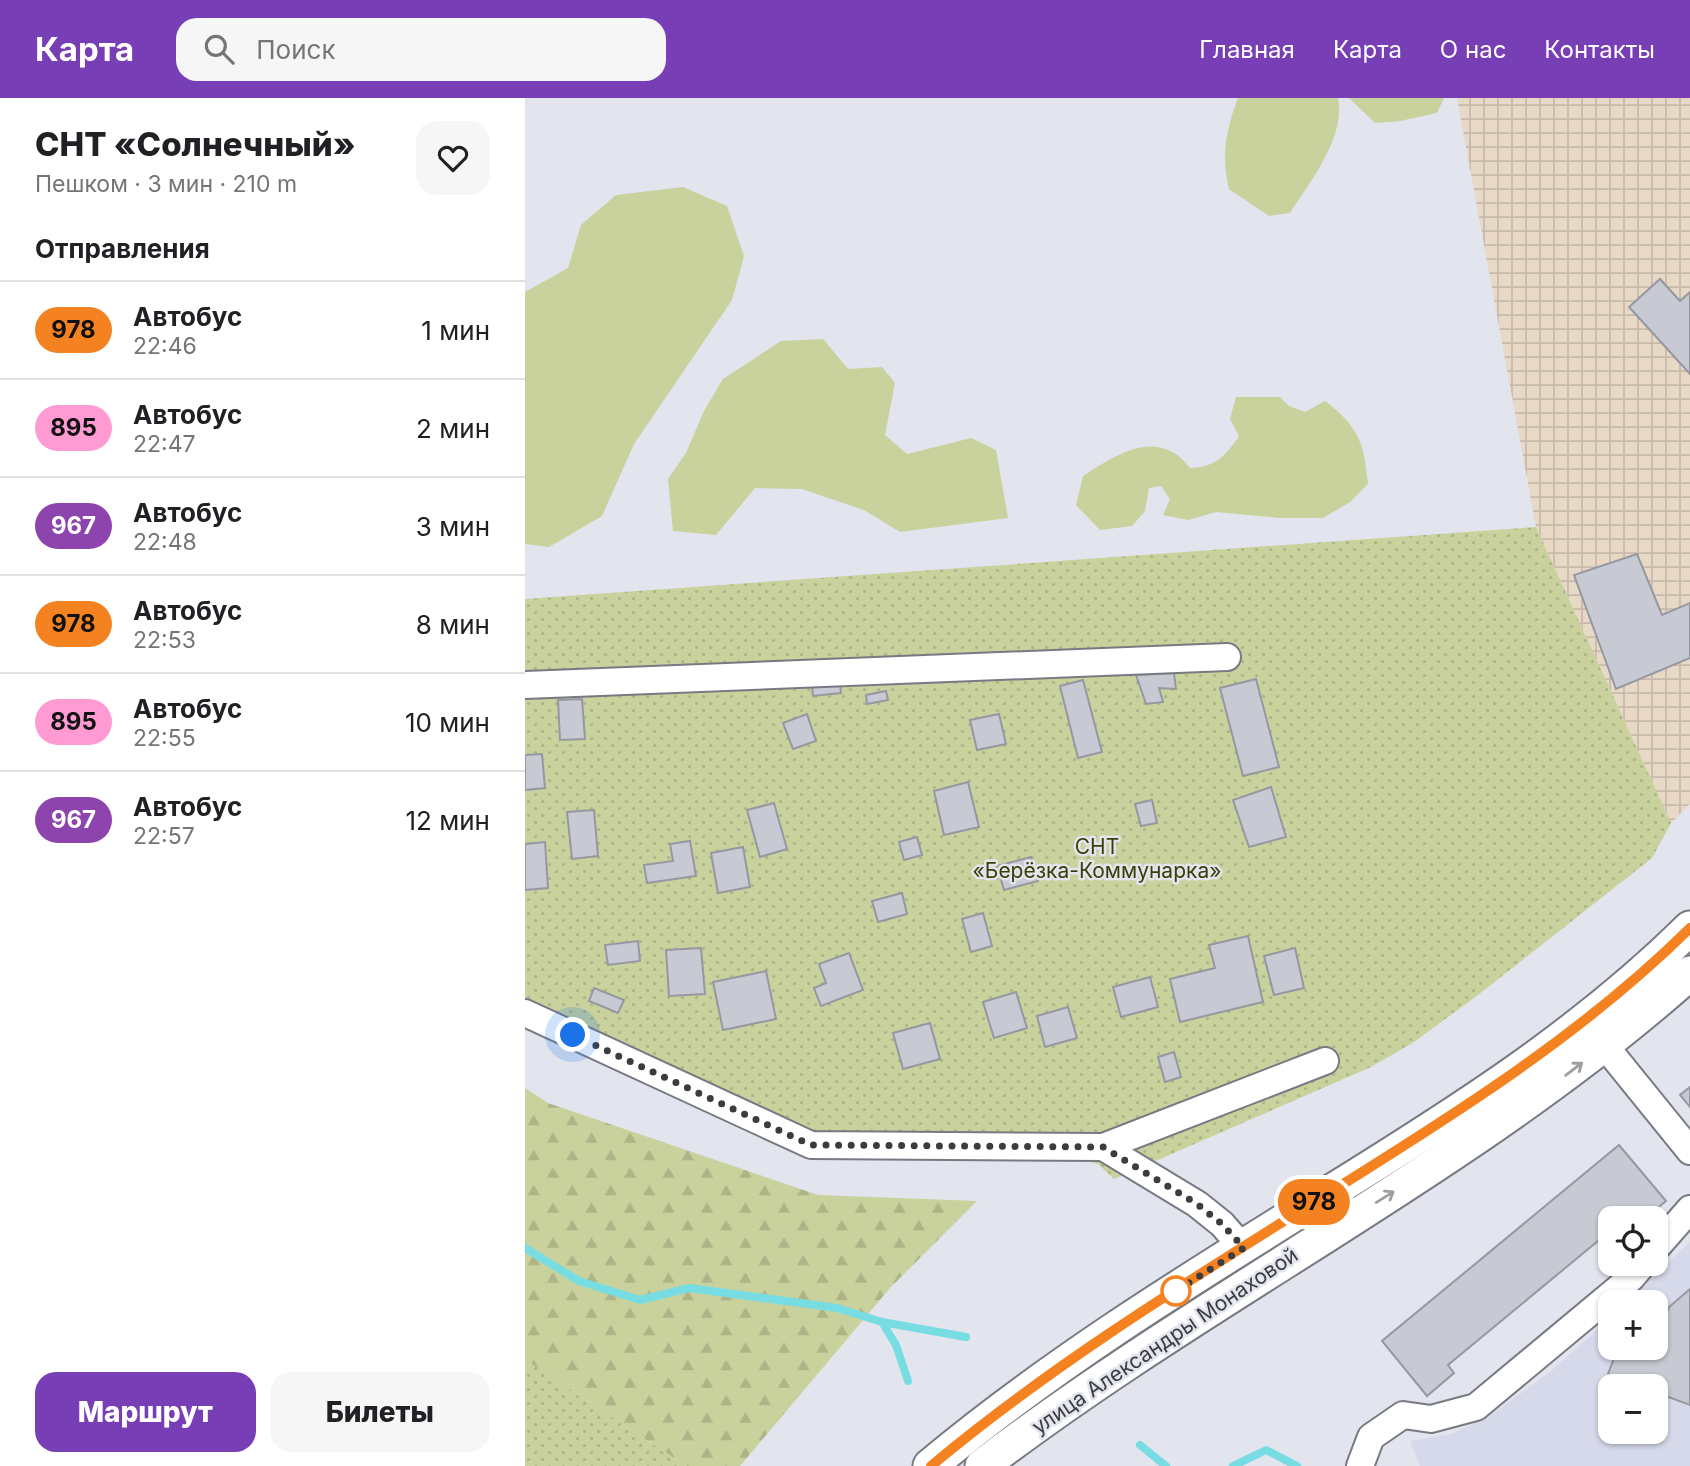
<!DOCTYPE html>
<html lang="ru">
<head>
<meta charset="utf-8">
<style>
	body { margin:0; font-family:Inter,sans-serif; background:#f6f6f6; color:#202124; height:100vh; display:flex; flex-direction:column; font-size:26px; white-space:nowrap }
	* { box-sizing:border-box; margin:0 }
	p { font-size:23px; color:#757577 }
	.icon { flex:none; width:38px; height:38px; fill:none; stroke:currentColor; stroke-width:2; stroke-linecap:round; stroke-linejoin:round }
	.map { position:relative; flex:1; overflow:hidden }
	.panel { display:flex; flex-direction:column; background:#fff; width:525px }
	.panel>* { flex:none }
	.badge { padding:0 14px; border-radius:23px; font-size:24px; line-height:46px }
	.fabs { position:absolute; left:1073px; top:1108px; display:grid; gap:14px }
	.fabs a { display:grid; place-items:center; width:70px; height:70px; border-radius:14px; background:#fff; box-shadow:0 2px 5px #0004; font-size:35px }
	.you { position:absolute; width:35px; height:35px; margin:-18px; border:5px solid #fff; border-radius:50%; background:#1a73e8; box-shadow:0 0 0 10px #1a73e833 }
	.map>.badge { position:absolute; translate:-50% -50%; box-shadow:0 0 0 4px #fff }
	h2 { padding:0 35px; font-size:26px; line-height:63px }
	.round { display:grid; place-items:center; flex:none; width:74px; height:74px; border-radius:21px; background:#f6f6f6 }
	.overview { display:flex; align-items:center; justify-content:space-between; height:119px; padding:0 35px }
	h1 { font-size:33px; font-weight:800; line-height:52px }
	.cta { display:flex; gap:14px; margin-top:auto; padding:14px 35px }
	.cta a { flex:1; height:80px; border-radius:21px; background:#783eb5; color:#fff; font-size:28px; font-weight:800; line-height:80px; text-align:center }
	.cta a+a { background:#f6f6f6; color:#202124 }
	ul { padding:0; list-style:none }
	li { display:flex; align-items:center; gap:21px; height:98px; padding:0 35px; border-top:2px solid #e0e0e0 }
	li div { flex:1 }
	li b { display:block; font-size:26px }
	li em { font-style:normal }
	li .badge { min-width:77px; font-weight:700; text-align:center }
	header { display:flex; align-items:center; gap:42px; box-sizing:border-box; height:98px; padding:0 35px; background:#783eb5; color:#fff }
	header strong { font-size:33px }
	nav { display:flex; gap:38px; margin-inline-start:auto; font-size:24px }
	.search { width:490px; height:63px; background:#f6f6f6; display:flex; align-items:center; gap:18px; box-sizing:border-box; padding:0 24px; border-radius:21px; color:#757577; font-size:26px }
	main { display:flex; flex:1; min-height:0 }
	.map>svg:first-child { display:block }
</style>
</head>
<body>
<header>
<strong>Карта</strong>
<div class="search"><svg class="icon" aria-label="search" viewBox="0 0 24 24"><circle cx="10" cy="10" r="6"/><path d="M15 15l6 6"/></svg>Поиск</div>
<nav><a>Главная</a><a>Карта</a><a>О нас</a><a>Контакты</a></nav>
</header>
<main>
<section class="panel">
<div class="overview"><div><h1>СНТ «Солнечный»</h1><p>Пешком · 3 мин · 210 m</p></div><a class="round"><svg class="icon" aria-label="heart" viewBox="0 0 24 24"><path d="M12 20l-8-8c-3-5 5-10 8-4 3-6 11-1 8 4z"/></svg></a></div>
<h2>Отправления</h2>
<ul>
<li><span class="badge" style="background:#f58220;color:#111">978</span><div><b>Автобус</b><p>22:46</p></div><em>1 мин</em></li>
<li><span class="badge" style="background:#ff9ad2;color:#111">895</span><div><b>Автобус</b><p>22:47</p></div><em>2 мин</em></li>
<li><span class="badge" style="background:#8e44ad;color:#fff">967</span><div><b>Автобус</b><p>22:48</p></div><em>3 мин</em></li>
<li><span class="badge" style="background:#f58220;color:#111">978</span><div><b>Автобус</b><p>22:53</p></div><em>8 мин</em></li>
<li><span class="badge" style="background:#ff9ad2;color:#111">895</span><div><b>Автобус</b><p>22:55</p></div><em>10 мин</em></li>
<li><span class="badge" style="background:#8e44ad;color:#fff">967</span><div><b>Автобус</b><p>22:57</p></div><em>12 мин</em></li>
</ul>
<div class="cta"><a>Маршрут</a><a>Билеты</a></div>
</section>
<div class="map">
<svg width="1165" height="1368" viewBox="0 0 1165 1368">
	<defs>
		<pattern id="industrial-grid" width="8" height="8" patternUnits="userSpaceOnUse" patternTransform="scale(1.75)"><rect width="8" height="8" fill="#e8d8c6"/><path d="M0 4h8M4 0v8" fill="none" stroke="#c8baab"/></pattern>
		<pattern id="forest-firs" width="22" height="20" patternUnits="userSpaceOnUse" patternTransform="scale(1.75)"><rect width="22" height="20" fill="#c9d19c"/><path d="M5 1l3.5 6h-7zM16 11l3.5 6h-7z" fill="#aeb487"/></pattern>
		<pattern id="garden-dots" width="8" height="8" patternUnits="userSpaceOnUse" patternTransform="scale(1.75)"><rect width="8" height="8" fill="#c9d19c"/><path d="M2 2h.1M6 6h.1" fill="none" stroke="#aeb487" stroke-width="1.8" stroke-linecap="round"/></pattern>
	</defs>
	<rect width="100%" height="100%" fill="#e2e4ee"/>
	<path fill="#d6d9ea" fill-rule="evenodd" d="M 1165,1144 L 1165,1368 L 895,1368 L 885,1343 L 926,1336 L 963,1319 L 1025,1274 L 1085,1220 L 1085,1250 L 1130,1250 L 1130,1204 L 1102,1204 ZM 1085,1288 L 1130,1288 L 1130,1334 L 1085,1334 Z"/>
	<path fill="url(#industrial-grid)" d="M 932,0 L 1165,0 L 1165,706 L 1146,725 L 1011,429 Z"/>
	<g fill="#c9d19c">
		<path d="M 713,0 L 813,0 C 821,39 785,84 765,115 L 744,118 L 704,91 C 696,58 701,32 713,0 Z"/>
		<path d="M 824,0 L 919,0 L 912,15 L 875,23 L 850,25 Z"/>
		<path d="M 158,89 L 202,108 L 219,158 L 207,202 L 109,346 L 77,418 L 24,449 L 0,446 L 0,194 L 43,170 L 56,127 L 91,97 Z"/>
		<path d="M 298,241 L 323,271 L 357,269 L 370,285 L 360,337 L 382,356 L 446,340 L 471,352 L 483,420 L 375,434 L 339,412 L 277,391 L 230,390 L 191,437 L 148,433 L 143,381 L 161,355 L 179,313 L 198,281 L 256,243 Z"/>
		<path d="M 711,299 L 755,299 L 764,308 L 780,314 L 800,303 C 834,329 839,345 843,386 L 825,404 L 798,420 L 755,420 L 691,414 L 663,422 L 638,417 L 645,401 L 636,388 L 624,390 L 620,413 L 607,428 L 575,432 L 551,407 L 558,378 C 593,355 634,329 665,370 C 690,369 701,358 714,338 L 705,321 Z"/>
	</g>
	<path fill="url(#forest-firs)" d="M 0,990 L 23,1005 L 293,1097 L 452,1103 L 365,1190 L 215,1368 L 161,1368 L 0,1262 Z"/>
	<g fill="url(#garden-dots)">
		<path d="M 1011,429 L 1146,725 L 1127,760 L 953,897 L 889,944 L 846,969 L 589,1081 L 573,1066 L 554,1061 L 330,1061 L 276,1053 L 0,927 L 0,501 Z"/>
		<path d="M 0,1262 L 161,1368 L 0,1368 Z"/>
	</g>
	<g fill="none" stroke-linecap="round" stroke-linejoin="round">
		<g stroke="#78dde2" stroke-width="8">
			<path d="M 0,1150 L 54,1183 L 115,1202 L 164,1190 L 312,1210 L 357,1224 L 371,1247 L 383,1283"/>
			<path d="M 357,1224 L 441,1239"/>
			<path d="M 615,1347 L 641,1368"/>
			<path d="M 708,1368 L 741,1352 L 772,1368"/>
		</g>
	</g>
	<g fill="#c7c9d3" stroke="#9698a1" stroke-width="2">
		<path d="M 1135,181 L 1155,203 L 1165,194 L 1165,276 L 1104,209 Z"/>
		<path d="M 1112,456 L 1137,517 L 1165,505 L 1165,560 L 1091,591 L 1049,477 Z"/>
		<path d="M 649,575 L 651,591 L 634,590 L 638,604 L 621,606 L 611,577 Z"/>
		<path d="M 731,581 L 754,669 L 718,678 L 695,590 Z"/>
		<path d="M 558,582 L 577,654 L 553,660 L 535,588 Z"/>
		<path d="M 315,585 L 316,595 L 288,598 L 287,587 Z"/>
		<path d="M 361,593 L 363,602 L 342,606 L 341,597 Z"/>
		<path d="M 57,601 L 60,641 L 35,642 L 33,602 Z"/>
		<path d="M 282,616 L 291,643 L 268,651 L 258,625 Z"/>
		<path d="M 474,616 L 481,646 L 452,652 L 445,622 Z"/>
		<path d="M 17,656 L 20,690 L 0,692 L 0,657 Z"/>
		<path d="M 443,684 L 454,729 L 419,737 L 409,693 Z"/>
		<path d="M 746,689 L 761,739 L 724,749 L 708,702 Z"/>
		<path d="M 627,702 L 632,725 L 616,728 L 610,706 Z"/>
		<path d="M 249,705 L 262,751 L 235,759 L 222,712 Z"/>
		<path d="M 69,712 L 73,758 L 47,761 L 42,714 Z"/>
		<path d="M 392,739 L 397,757 L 379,762 L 374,744 Z"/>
		<path d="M 165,743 L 171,778 L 122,785 L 119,767 L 148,763 L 145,746 Z"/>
		<path d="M 20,744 L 23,790 L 0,792 L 0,746 Z"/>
		<path d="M 218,749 L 225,789 L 193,795 L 186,755 Z"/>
		<path d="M 506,759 L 513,783 L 479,792 L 472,768 Z"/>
		<path d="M 377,795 L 382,816 L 353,824 L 347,803 Z"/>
		<path d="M 458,815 L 467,848 L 446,854 L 437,821 Z"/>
		<path d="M 723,838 L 738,904 L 655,924 L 645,881 L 690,870 L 684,847 Z"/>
		<path d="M 113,843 L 115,863 L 83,867 L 80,847 Z"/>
		<path d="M 176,850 L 180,896 L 144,898 L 141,852 Z"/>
		<path d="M 770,850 L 779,890 L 749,897 L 739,858 Z"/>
		<path d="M 324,855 L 338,892 L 296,908 L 289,890 L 301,885 L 294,866 Z"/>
		<path d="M 241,873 L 251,921 L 198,932 L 188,884 Z"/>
		<path d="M 625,879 L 633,909 L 596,919 L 588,889 Z"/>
		<path d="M 69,890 L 99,902 L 93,915 L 64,903 Z"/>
		<path d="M 491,894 L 502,930 L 469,940 L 458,904 Z"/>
		<path d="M 543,909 L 552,940 L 520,949 L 512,918 Z"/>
		<path d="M 405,925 L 415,961 L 378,971 L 368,935 Z"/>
		<path d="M 649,954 L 656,979 L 640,984 L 633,959 Z"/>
		<path d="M 1165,989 L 1165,1009 L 1155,997 Z"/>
		<path d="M 1094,1047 L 1141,1103 L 1121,1120 L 1085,1120 L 1085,1133 L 923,1267 L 929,1275 L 902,1298 L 857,1243 Z"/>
		<path d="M 1165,1191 L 1165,1307 L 1130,1294 L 1130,1288 L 1114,1288 L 1083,1276 L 1093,1250 L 1130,1250 L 1144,1209 Z"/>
	</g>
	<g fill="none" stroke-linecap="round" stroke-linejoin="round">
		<g stroke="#787a83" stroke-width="30">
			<g id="minor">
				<path d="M 0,587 L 702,559"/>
				<path d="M 0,915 L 286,1047 L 578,1049 L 672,1106 L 697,1126 L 718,1150"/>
				<path d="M 1080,948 L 1165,1053"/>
				<path d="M 578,1049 L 800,963"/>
				<path d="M 1130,1151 L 1165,1111"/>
				<path d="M 835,1368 L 846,1339 L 878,1317 L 906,1321 L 951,1309 L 1106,1180 L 1118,1166"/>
			</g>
		</g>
		<g stroke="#787a83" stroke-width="37">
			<g id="major">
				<path d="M 405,1368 C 529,1264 670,1178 807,1093 C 933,1015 1059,935 1165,830"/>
				<path d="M 457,1368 C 686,1193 950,1067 1165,875"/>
			</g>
		</g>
		<use href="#minor" stroke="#fff" stroke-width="26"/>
		<use href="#major" stroke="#fff" stroke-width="33"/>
	</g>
	<defs><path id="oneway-shaft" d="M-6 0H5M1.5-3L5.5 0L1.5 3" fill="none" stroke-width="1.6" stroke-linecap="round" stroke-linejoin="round" transform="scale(1.75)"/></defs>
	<g stroke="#9d9ea0">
		<use href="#oneway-shaft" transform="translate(1049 971) rotate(-37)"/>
		<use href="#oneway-shaft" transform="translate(860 1099) rotate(-32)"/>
	</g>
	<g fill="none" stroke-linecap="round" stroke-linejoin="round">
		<g stroke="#fff" stroke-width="16">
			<path id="line" d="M 406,1368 C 530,1264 670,1179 807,1093 C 932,1015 1059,935 1165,830"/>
		</g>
		<use href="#line" stroke="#f58220" stroke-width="10"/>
		<path stroke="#3b3c40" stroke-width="7" stroke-dasharray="0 12.6" d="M 48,937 L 286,1047 L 578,1049 L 672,1106 L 697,1126 L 719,1150 L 651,1193"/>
	</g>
	<circle fill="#fff" stroke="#f58220" stroke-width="3.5" cx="651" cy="1193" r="14"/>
	<g text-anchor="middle" stroke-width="5" stroke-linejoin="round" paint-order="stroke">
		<g font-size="21" fill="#3a3f06" stroke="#e2e4ee">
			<text x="572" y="756">СНТ<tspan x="572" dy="24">«Берёзка-Коммунарка»</tspan></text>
		</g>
		<g font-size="21" fill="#3b3c40" stroke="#e2e4ee">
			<text transform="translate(640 1243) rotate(-34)" y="7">улица Александры Монаховой</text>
		</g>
	</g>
</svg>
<div class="fabs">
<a><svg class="icon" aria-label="locate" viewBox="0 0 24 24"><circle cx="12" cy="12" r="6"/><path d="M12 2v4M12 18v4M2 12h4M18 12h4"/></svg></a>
<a>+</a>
<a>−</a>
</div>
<div class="you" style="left:48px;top:937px"></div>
<b class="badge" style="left:789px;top:1104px;background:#f58220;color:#111">978</b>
</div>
</main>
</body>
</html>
